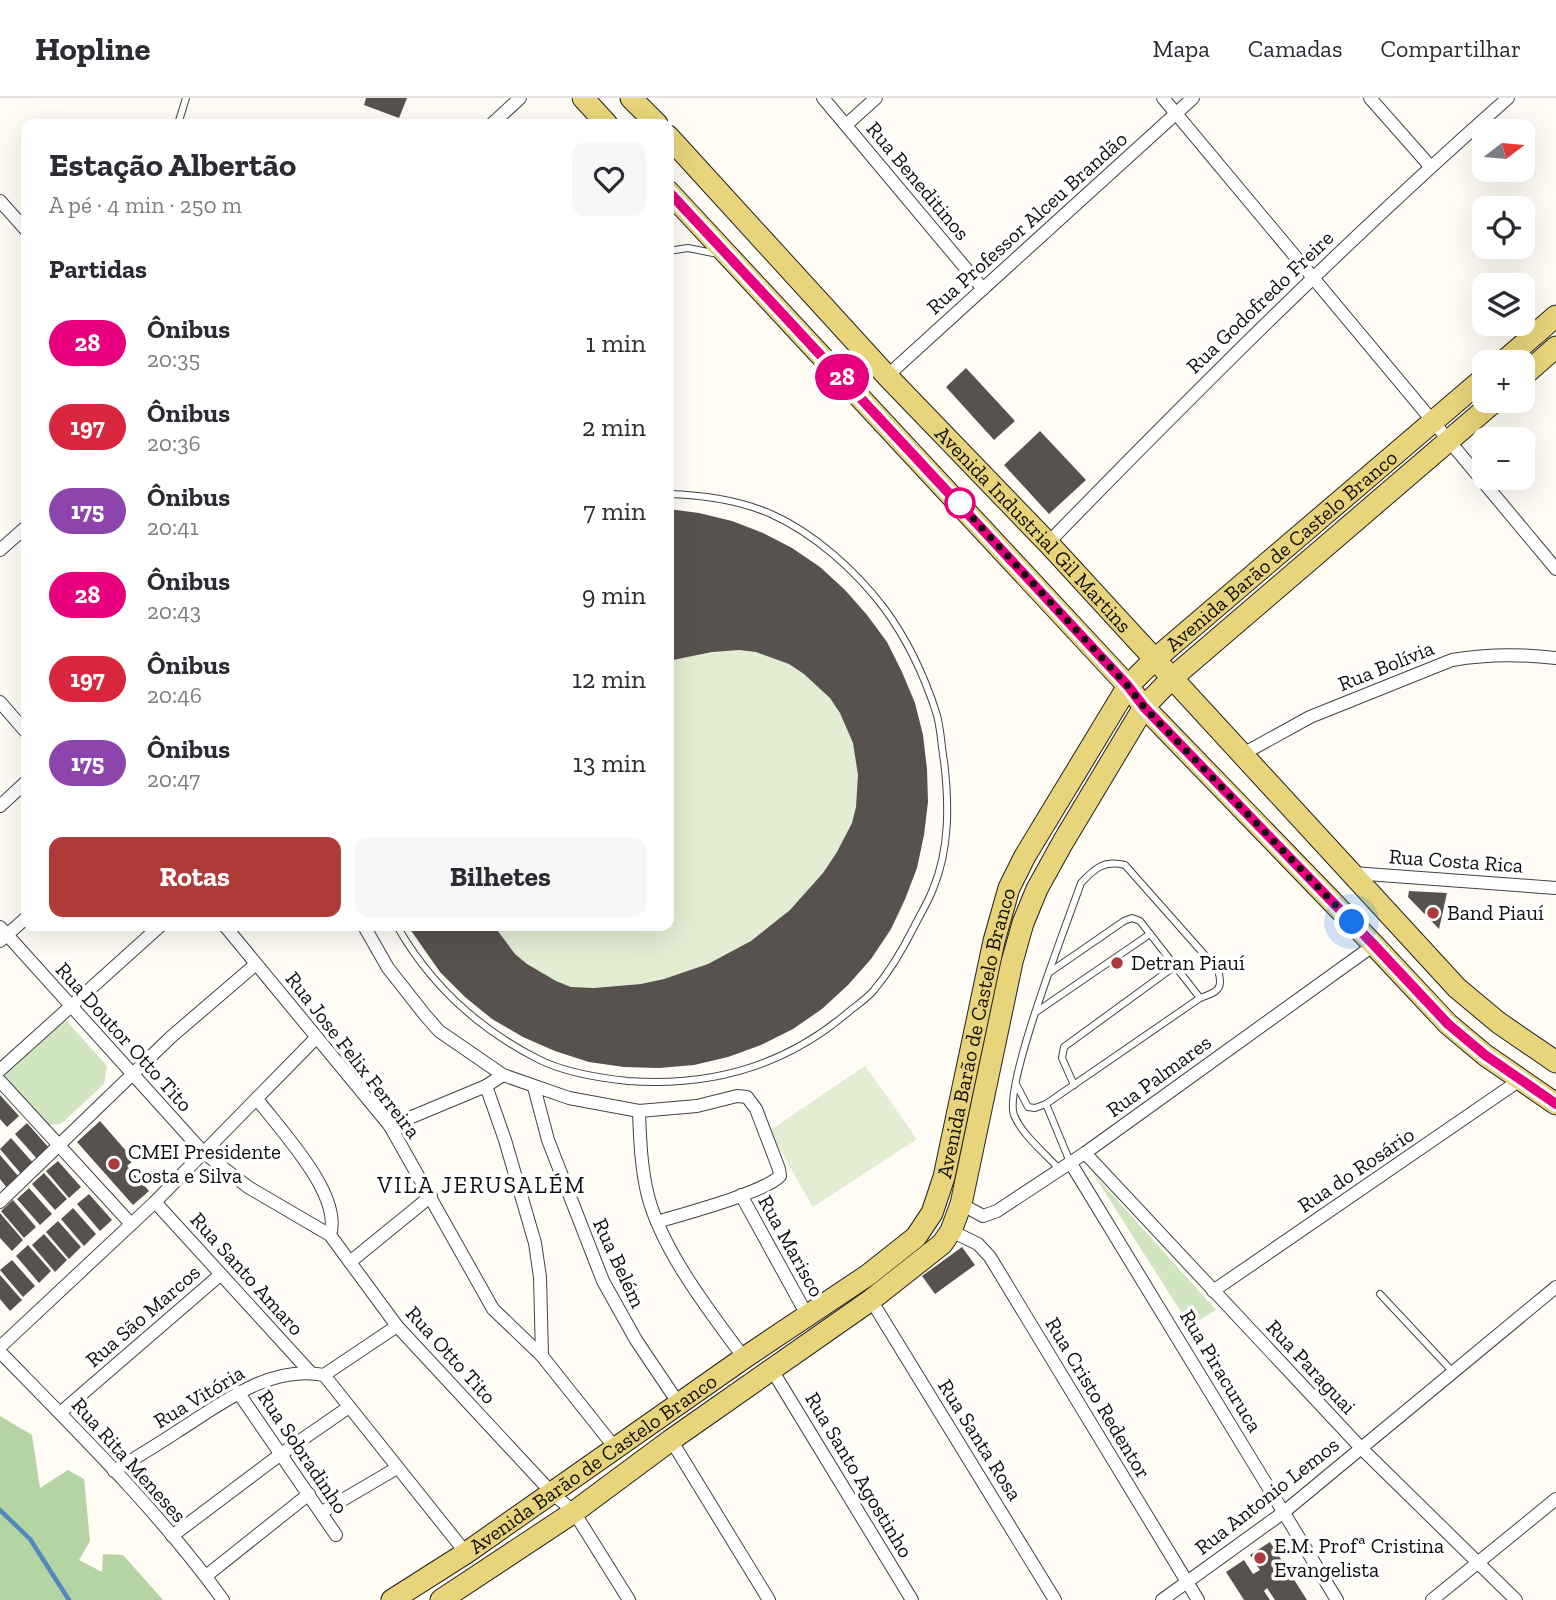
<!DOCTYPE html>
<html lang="pt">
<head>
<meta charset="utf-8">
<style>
	body { margin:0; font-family:"Zilla Slab",serif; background:#f7f7f7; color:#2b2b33; height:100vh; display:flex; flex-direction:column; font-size:26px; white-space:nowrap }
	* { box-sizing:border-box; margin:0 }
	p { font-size:23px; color:#7c7c81 }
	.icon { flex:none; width:38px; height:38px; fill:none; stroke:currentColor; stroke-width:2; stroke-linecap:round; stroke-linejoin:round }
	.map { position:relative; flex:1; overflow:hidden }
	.details { position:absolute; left:21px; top:21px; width:653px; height:812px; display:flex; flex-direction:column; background:#fff; border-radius:14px; box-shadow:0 7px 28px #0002 }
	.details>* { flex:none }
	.badge { padding:0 14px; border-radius:23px; font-size:24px; line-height:46px }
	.needle { width:46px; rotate:74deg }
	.tools { position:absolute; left:1472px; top:21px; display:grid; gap:14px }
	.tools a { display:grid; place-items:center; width:63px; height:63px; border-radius:14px; background:#fff; box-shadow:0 7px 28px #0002; font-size:35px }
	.you { position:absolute; width:35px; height:35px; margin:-18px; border:5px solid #fff; border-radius:50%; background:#1a73e8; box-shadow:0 0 0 10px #1a73e833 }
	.map>.badge { position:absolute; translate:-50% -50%; box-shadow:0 0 0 4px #fff }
	h2 { padding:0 28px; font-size:26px; line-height:63px }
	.round { display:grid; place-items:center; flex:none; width:74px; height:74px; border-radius:14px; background:#f7f7f7 }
	.head { display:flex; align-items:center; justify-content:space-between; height:119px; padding:0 28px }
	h1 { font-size:33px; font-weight:700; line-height:52px }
	.button { display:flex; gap:14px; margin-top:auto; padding:14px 28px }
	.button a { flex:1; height:80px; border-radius:14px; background:#af3b39; color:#fff; font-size:28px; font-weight:700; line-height:80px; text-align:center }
	.button a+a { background:#f7f7f7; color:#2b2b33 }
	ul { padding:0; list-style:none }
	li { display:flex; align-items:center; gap:21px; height:84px; padding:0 28px }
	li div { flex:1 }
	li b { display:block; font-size:26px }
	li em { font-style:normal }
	li .badge { min-width:77px; font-weight:700; text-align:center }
	header { display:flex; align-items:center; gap:42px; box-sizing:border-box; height:98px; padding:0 35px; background:#fff; border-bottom:2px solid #e1e1e2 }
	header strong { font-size:33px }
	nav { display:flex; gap:38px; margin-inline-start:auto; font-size:24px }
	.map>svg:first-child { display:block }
</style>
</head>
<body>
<header>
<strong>Hopline</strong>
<nav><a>Mapa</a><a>Camadas</a><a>Compartilhar</a></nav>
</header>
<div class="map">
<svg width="1556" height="1502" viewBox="0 0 1556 1502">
	<rect width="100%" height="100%" fill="#fefcf5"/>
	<g fill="#d1e5c1">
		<path d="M 65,921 L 107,968 L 104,986 L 61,1026 L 48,1027 L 3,978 Z"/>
		<path d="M 1092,1074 L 1216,1212 L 1190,1228 Z"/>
	</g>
	<path fill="#b5d4a3" d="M 0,1318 L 32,1337 L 40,1390 L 68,1372 L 84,1381 L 90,1443 L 79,1462 L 102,1474 L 103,1456 L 123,1457 L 163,1502 L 0,1502 Z"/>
	<g fill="#e2edd2">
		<path d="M 669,411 C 701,415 733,421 763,435 C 899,497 959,652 910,790 C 887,854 838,907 778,938 C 725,966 664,976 605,966 C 521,953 450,900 408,828 L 668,828 Z"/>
		<path d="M 865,968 L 917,1041 L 813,1109 L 769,1033 Z"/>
	</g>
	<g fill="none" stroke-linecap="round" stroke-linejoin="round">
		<path stroke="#4f8abd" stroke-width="4.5" d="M 0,1412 L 30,1441 L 69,1502"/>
	</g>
	<g fill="#57524e">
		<path d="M 366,0 L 407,0 L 399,20 L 364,7 Z"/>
		<path d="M 966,270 L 1015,323 L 994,342 L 946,289 Z"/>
		<path d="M 1040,333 L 1086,382 L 1049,416 L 1004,367 Z"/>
		<path d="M 668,411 L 699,415 L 732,423 L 763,435 L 792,450 L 820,469 L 845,492 L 867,517 L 887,544 L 902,574 L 915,605 L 923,637 L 927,671 L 928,704 L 924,737 L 917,770 L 905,801 L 891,831 L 871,861 L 848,887 L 822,911 L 793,931 L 761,947 L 728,959 L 694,967 L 659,970 L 624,969 L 589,964 L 555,953 L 523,939 L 492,921 L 465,899 L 440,874 L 408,828 L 494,828 L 515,856 L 527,866 L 556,883 L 571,889 L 594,890 L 641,886 L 664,881 L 708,866 L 751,843 L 790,812 L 823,775 L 837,754 L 852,725 L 856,709 L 858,677 L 853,645 L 840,615 L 830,600 L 804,576 L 789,566 L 756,554 L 739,552 L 712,554 L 668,563 Z"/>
		<path d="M 1409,793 L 1447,795 L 1439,831 L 1408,799 Z"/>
		<path d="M 0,997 L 19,1018 L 7,1029 L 0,1021 Z"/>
		<path d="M 100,1023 L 134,1062 L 127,1068 L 149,1093 L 133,1107 L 77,1044 Z"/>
		<path d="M 27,1025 L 50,1051 L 38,1062 L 15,1036 Z"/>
		<path d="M 11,1040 L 34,1066 L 22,1077 L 0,1051 Z"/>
		<path d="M 0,1057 L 19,1079 L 7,1090 L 0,1081 Z"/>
		<path d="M 58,1063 L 81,1089 L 69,1100 L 46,1073 Z"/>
		<path d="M 44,1075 L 67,1101 L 55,1112 L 32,1086 Z"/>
		<path d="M 29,1090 L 52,1116 L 40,1127 L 17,1101 Z"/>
		<path d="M 89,1096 L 112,1122 L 100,1133 L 77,1106 Z"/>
		<path d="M 13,1102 L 36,1129 L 24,1140 L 1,1113 Z"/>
		<path d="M 73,1110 L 96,1136 L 84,1148 L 61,1121 Z"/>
		<path d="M 0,1115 L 23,1142 L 12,1153 L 0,1140 Z"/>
		<path d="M 58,1123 L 81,1149 L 69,1161 L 46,1134 Z"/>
		<path d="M 44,1136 L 67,1162 L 55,1174 L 32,1147 Z"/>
		<path d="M 28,1147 L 51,1173 L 39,1185 L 16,1158 Z"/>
		<path d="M 962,1149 L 975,1167 L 935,1196 L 922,1178 Z"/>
		<path d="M 12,1162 L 35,1188 L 23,1199 L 0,1172 Z"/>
		<path d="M 0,1177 L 22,1202 L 10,1213 L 0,1201 Z"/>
		<path d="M 1270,1444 L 1307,1502 L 1275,1502 L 1267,1490 L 1264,1493 L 1270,1502 L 1244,1502 L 1226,1474 L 1244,1462 L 1253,1476 L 1260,1472 L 1250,1457 Z"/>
	</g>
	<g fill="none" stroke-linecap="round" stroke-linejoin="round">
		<g stroke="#434343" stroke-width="8">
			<g id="service">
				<path d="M 178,26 L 186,0"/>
				<path d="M 668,153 L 688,150 L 718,156"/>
				<path d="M 397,828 C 430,886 479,931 538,961 C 565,975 599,980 628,983 C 710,989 783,969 846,916 C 855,908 867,901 874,892 C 890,873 903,851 914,829 C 920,817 928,804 933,791 C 950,750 949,705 944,663 C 941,647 941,629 936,614 C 924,577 907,541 884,510 C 856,473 814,435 771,416 C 739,402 703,397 668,396"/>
				<path d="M 1050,874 L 1124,823 L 1132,820 L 1140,823 L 1200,900"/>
				<path d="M 1036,914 L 1150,836"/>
				<path d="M 1016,986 L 1028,1009 L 1035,1010 L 1046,1006"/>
				<path d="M 1074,987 L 1062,960 L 1064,949 L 1175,868"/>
				<path d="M 1059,1071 C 1045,1055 1022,1037 1014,1017 C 1003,988 1068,823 1081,785 C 1095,770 1104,762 1125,767 L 1218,872 C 1224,892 1217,894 1200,900 L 1046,1006 L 1070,1064"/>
				<path d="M 1380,1196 L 1452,1273"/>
			</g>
		</g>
		<g stroke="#434343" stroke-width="14">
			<g id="minor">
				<path d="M 823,0 L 983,191"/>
				<path d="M 1163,0 L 1556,471"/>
				<path d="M 1370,0 L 1430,68"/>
				<path d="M 492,26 L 520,0"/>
				<path d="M 846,27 L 876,0"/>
				<path d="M 0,103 L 26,132"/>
				<path d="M 887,278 L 1193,0"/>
				<path d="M 1048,445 C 1197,292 1348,141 1508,0"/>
				<path d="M 0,452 L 26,429"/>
				<path d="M 0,604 L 26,634"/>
				<path d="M 1241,657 L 1310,619 L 1452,562 C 1487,556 1521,556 1556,560"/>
				<path d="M 0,708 L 26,684"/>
				<path d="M 1353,775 L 1556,790"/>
				<path d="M 225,828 L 390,1028 L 493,1211 L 542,1258 L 616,1351"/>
				<path d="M 364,828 L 388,870 L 425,917 L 439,933 L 503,977 L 569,1000 L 639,1013 L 697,1008 L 737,998 L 747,999 L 756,1011 L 779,1071 L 780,1078 C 763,1095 683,1116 657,1124"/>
				<path d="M 0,829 L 203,1054 L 248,1089 L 330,1137 L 397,1228 L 553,1396 L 574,1414 L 629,1502"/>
				<path d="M 0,843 L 26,820"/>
				<path d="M 0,972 L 160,828"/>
				<path d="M 503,977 L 486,988 L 505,1042 L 535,1145 L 540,1179 L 542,1258"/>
				<path d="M 0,983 L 131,1126"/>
				<path d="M 534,989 L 548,1042 L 603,1183 L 636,1242 L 679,1306"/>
				<path d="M 257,1001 C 281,1033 343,1097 330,1137"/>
				<path d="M 639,1013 C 640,1042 641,1070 648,1098 C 663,1154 710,1214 744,1260"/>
				<path d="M 390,1028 L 486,988"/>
				<path d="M 1085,1055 L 1361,1350 L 1516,1502"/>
				<path d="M 1070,1064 L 1337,1502"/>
				<path d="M 741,1097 L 807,1217"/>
				<path d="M 0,1104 L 171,939 L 256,866"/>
				<path d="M 155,1104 L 310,1274"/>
				<path d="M 961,1106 L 983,1118 L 997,1113 L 1085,1055 L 1374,847"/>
				<path d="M 951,1133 L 978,1146 L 990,1159 L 1198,1502"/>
				<path d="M 350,1164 L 431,1098"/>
				<path d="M 1213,1193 L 1520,982"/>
				<path d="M 871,1202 L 1055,1502"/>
				<path d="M 0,1249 L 155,1104 L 316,940"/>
				<path d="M 0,1254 C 77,1333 158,1412 223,1502"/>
				<path d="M 772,1272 L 912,1502"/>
				<path d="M 324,1277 L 397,1228"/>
				<path d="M 238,1294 L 336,1437"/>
				<path d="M 60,1315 L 220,1177"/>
				<path d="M 671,1342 L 769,1502"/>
				<path d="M 114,1373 C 135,1360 157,1347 178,1333 C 221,1306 270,1266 324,1277 L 466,1455"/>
				<path d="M 322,1414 L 397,1370"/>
				<path d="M 172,1438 L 281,1356 L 349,1309"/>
				<path d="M 206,1478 L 309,1396"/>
				<path d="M 1162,1502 L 1284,1414 L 1556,1189"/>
				<path d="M 1432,1502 L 1556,1401"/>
			</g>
		</g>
		<g stroke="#212121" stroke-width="23">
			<g id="primary">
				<path d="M 583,0 L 607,26"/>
				<path d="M 631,0 L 657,26"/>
				<path id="s1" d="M 668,38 L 887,278 L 1048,445 L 1457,890 L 1499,925 L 1556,964"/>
				<path d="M 668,93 L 1128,588 L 1144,609 L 1374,847 L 1448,926 L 1485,957 L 1556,1006"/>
				<path d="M 1503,264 L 1556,218"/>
				<path d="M 1522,279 L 1556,249"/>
				<path id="s2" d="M 392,1502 L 466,1455 L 744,1260 L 868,1177 L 916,1139 L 932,1115 L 944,1079 L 994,843 L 1009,790 L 1025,758 L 1128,588 L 1154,562 L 1484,280"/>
				<path d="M 441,1502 L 574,1414 L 671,1342 L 871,1202 L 942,1146 L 951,1133 L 961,1106 L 1012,864 L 1023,825 L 1037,791 L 1063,744 L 1144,609 L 1171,581 L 1495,303"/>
			</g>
		</g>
		<use href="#service" stroke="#fff" stroke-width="6"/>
		<use href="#minor" stroke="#fff" stroke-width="12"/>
		<use href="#primary" stroke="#e7d47b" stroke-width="21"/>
	</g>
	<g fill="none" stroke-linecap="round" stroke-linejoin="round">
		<g stroke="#fff" stroke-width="16">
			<path id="line" d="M 668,93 L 1128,588 L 1144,609 L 1374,847 L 1448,926 L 1485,957 L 1556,1006"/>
		</g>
		<use href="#line" stroke="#e6007e" stroke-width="10"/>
		<path stroke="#101010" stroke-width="7" stroke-dasharray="0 12.6" d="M 960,405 L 958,404 L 1128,588 L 1144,609 L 1352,824"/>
	</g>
	<circle fill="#fff" stroke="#e6007e" stroke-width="3.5" cx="960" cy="405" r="14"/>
	<g fill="#af3b39" stroke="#fff" stroke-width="2.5">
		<circle cx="1433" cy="815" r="7"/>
		<circle cx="1117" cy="865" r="7"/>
		<circle cx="114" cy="1066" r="7"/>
		<circle cx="1260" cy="1460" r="7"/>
	</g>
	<g text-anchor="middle" stroke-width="7" stroke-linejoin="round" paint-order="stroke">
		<g font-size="21" fill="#101010" stroke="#fff">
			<text transform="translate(918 83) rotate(50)" y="7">Rua Beneditinos</text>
			<text transform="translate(1027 125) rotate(-42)" y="7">Rua Professor Alceu Brandão</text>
			<text transform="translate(1260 204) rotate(-44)" y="7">Rua Godofredo Freire</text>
			<text dy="7" stroke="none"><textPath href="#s1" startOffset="537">Avenida Industrial Gil Martins</textPath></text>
			<text dy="7" stroke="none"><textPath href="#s2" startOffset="1440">Avenida Barão de Castelo Branco</textPath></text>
			<text transform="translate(1386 568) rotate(-22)" y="7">Rua Bolívia</text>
			<text transform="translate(1456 763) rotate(4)" y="7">Rua Costa Rica</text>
			<text dy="7" stroke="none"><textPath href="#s2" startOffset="852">Avenida Barão de Castelo Branco</textPath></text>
			<text transform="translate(124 939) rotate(48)" y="7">Rua Doutor Otto Tito</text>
			<text transform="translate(353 957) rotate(52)" y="7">Rua Jose Felix Ferreira</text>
			<text transform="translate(1159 978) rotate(-36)" y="7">Rua Palmares</text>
			<text transform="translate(1356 1072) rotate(-34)" y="7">Rua do Rosário</text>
			<text transform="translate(791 1148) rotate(61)" y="7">Rua Marisco</text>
			<text transform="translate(619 1165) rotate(65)" y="7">Rua Belém</text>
			<text transform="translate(247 1176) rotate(48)" y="7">Rua Santo Amaro</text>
			<text transform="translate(143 1218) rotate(-41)" y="7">Rua São Marcos</text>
			<text transform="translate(451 1257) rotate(48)" y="7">Rua Otto Tito</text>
			<text transform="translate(1311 1269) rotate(47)" y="7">Rua Paraguai</text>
			<text transform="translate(1221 1273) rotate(59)" y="7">Rua Piracuruca</text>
			<text transform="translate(199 1299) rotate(-31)" y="7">Rua Vitória</text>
			<text transform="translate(1098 1300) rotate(59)" y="7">Rua Cristo Redentor</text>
			<text transform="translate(980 1342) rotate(58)" y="7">Rua Santa Rosa</text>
			<text transform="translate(303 1354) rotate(56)" y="7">Rua Sobradinho</text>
			<text transform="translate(129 1362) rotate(48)" y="7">Rua Rita Meneses</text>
			<text dy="7" stroke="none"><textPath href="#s2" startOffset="243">Avenida Barão de Castelo Branco</textPath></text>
			<text transform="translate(859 1377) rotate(59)" y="7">Rua Santo Agostinho</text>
			<text transform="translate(1267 1398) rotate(-38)" y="7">Rua Antonio Lemos</text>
		</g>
		<g font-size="21" fill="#101010" stroke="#fff" text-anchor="start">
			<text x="1447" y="822">Band Piauí</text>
			<text x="1131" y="872">Detran Piauí</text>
			<text x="128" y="1061">CMEI Presidente<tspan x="128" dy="24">Costa e Silva</tspan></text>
			<text x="1274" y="1455">E.M. Profª Cristina<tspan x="1274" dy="24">Evangelista</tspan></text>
		</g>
		<g font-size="23" letter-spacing="2" fill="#101010" stroke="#fff">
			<text x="482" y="1095">VILA JERUSALÉM</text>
		</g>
	</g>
</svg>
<div class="tools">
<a><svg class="needle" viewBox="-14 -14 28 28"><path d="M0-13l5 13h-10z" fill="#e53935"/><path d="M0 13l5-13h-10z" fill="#7c7c81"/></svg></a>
<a><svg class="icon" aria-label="locate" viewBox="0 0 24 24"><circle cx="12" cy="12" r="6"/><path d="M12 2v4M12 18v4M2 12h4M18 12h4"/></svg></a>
<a><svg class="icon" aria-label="layers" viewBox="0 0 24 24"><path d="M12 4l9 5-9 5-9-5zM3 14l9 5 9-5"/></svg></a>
<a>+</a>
<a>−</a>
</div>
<div class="you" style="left:1352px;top:824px"></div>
<b class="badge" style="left:842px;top:279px;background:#e6007e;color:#fff">28</b>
<section class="details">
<div class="head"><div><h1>Estação Albertão</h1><p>A pé · 4 min · 250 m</p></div><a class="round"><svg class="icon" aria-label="heart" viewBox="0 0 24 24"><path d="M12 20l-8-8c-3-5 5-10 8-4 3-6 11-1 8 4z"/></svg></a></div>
<h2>Partidas</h2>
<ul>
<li><span class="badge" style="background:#e6007e;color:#fff">28</span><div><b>Ônibus</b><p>20:35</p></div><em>1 min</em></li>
<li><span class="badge" style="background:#d7263d;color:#fff">197</span><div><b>Ônibus</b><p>20:36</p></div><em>2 min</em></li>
<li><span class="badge" style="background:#8e44ad;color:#fff">175</span><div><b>Ônibus</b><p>20:41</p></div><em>7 min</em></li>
<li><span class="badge" style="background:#e6007e;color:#fff">28</span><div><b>Ônibus</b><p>20:43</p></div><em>9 min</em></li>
<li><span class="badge" style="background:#d7263d;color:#fff">197</span><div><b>Ônibus</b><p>20:46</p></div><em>12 min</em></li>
<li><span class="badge" style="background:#8e44ad;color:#fff">175</span><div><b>Ônibus</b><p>20:47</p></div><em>13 min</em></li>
</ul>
<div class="button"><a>Rotas</a><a>Bilhetes</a></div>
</section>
</div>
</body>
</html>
